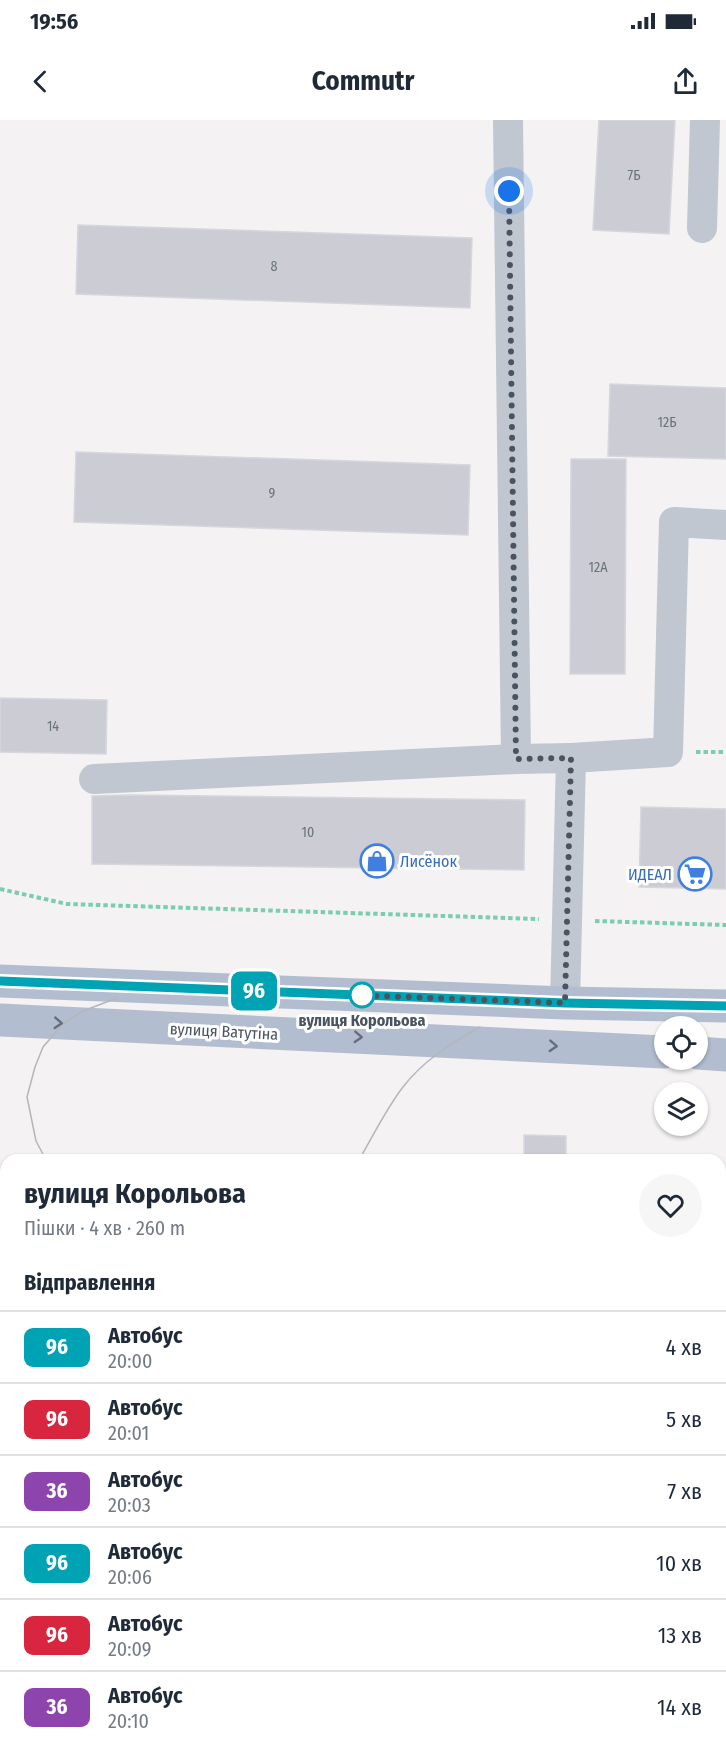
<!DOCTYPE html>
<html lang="uk">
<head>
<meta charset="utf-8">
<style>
	body { margin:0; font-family:"Fira Sans Condensed",sans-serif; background:#f6f6f7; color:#1f2937; height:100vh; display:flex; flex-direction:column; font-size:22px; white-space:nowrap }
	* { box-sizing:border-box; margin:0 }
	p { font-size:20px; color:#747a83 }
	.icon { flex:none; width:33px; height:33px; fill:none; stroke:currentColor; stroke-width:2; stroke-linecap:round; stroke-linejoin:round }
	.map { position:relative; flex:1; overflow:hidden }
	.sheet { position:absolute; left:0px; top:1034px; width:726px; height:602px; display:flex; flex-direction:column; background:#fff; border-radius:18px 18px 0 0; box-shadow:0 2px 4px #0004 }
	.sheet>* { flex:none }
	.badge { padding:0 12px; border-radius:9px; font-size:21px; line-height:39px }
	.buttons { position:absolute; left:654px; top:896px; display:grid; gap:12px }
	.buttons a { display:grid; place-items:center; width:54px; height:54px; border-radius:50%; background:#fff; box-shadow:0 2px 4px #0004; font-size:30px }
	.you { position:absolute; width:30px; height:30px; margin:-15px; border:4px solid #fff; border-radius:50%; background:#1a73e8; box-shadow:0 0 0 9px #1a73e833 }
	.map>.badge { position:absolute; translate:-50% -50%; box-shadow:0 0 0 3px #fff }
	h2 { padding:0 24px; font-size:22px; line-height:54px }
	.round { display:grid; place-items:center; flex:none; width:63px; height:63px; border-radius:32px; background:#f6f6f7 }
	.overview { display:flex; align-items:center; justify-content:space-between; height:102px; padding:0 24px }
	h1 { font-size:28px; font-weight:700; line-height:45px }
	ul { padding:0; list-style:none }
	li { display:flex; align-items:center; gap:18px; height:72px; padding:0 24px; border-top:2px solid #e0e1e3 }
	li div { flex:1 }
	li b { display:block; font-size:22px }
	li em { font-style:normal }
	li .badge { min-width:66px; font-weight:700; text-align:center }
	.status { display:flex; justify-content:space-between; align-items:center; height:42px; padding:0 30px; background:#fff; direction:ltr }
	.status svg { height:16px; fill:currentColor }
	header { display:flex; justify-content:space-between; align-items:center; height:78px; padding:0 24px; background:#fff; font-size:27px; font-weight:700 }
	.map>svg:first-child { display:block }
</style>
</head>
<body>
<div class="status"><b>19:56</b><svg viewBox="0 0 49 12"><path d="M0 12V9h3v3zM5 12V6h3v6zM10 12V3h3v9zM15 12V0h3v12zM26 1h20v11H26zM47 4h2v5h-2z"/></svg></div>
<header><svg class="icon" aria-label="back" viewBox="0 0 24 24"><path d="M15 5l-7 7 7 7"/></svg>Commutr<svg class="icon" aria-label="share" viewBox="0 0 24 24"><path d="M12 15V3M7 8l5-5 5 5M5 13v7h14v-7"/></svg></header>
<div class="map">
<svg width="726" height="1634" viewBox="0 0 726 1634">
	<rect width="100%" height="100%" fill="#f4f2f2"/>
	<g fill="#cccdd4" stroke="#d6d7dd" stroke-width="1.5">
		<path d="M 599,0 L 675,0 L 669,114 L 593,110 Z"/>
		<path d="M 78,105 L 472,118 L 470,188 L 76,174 Z"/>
		<path d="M 610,264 L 726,268 L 726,339 L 608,336 Z"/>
		<path d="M 76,332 L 470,345 L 468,415 L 74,402 Z"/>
		<path d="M 571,339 L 626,339 L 625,554 L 570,554 Z"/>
		<path d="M 0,578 L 107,580 L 106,634 L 0,632 Z"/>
		<path d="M 129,675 L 525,680 L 524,750 L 92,744 L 92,676 Z"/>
		<path d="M 641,687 L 726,689 L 726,769 L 639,767 Z"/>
		<path d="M 524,1015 L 566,1016 L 566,1040 L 524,1040 Z"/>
	</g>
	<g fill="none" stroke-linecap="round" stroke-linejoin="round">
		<g stroke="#7aceae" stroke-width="4" stroke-dasharray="4.5 3" stroke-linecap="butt">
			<path d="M 696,632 L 726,632"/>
			<path d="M 0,769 L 67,784 L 539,799"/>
			<path d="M 595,801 L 726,805"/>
		</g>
		<g stroke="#c0c7d1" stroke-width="30">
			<path d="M 508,0 L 516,639"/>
			<path d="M 702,108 L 705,0"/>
			<path d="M 94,659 L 516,639 L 571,638"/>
			<path d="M 565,883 L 571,638 L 668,632 L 674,402 L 726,405"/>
			<path d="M 720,1105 L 726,1105"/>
			<path d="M 0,1112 L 6,1112"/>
			<path d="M 0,1427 L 6,1427"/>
			<path d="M 464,1634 L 464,1629"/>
		</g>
		<g stroke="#b2bed0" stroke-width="33">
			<path d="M 0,861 L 565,883 L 726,886"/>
			<path d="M 0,900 L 664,932"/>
			<path d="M 698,933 L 726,935"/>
		</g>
		<g stroke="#b4b6bc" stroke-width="1.5">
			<path d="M 46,1040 L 36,1021 L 27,977 L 35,947 L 43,927 L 64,903 L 83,891 L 117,878"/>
			<path d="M 359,1040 C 373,1016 386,989 403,967 C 423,941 451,923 480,907"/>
		</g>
	</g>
	<defs><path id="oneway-chevron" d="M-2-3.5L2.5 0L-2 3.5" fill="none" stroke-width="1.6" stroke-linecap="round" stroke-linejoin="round" transform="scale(1.5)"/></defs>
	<g stroke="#646e7c">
		<use href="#oneway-chevron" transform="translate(58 903) rotate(3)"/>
		<use href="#oneway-chevron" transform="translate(358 917) rotate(3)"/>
		<use href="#oneway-chevron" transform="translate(553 926) rotate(3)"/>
	</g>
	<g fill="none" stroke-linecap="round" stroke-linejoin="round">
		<g stroke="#fff" stroke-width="14">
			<path id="line" d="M 0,861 L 565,883 L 726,886"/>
		</g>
		<use href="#line" stroke="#00a3b4" stroke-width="9"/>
		<path stroke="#4a5360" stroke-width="6" stroke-dasharray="0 10.8" d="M 362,875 L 353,875 L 565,883 L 571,638 L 516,639 L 509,71"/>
	</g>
	<defs>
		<g id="shop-ring" transform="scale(1.725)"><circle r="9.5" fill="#fff" stroke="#3f7fe0" stroke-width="1.5"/><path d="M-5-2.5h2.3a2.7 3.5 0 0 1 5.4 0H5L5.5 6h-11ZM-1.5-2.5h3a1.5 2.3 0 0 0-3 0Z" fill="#3f7fe0"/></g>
		<g id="supermarket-ring" transform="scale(1.725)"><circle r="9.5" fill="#fff" stroke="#3f7fe0" stroke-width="1.5"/><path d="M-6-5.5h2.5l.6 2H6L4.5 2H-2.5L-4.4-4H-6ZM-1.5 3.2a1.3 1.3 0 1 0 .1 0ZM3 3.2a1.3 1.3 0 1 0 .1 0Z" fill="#3f7fe0"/></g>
	</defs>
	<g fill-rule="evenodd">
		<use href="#shop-ring" x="377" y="741"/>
		<use href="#supermarket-ring" x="695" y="754"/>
	</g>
	<circle fill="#fff" stroke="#00a3b4" stroke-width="3" cx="362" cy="875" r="12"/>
	<g text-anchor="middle" stroke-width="6" stroke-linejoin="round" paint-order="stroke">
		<g font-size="14" fill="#6a727d">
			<text x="634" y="60">7Б</text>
			<text x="274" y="151">8</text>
			<text x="667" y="307">12Б</text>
			<text x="272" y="378">9</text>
			<text x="598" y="452">12А</text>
			<text x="53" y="611">14</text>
			<text x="308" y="717">10</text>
		</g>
		<g font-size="16" fill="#366cbe" stroke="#fff" text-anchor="start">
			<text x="400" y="747">Лисёнок</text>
			<text x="672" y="760" text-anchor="end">ИДЕАЛ</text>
		</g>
		<g font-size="16" font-weight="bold" fill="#4a5360" stroke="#fff">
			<text x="362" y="906">вулиця Корольова</text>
		</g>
		<g font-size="16" fill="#4a5360" stroke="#fff">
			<text transform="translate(224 911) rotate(3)" y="6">вулиця Ватутіна</text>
		</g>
	</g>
</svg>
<div class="buttons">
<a><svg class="icon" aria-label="locate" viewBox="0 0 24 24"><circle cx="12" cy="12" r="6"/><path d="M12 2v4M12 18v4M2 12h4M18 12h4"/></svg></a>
<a><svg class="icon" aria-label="layers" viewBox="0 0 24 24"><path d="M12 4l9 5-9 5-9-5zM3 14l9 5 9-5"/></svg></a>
</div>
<div class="you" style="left:509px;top:71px"></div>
<b class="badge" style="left:254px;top:871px;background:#00a3b4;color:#fff">96</b>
<section class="sheet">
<div class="overview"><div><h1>вулиця Корольова</h1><p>Пішки · 4 хв · 260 m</p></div><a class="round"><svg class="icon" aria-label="heart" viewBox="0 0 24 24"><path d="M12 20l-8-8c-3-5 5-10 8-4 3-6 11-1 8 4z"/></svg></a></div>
<h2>Відправлення</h2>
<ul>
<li><span class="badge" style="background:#00a3b4;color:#fff">96</span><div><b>Автобус</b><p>20:00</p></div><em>4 хв</em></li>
<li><span class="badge" style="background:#d7263d;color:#fff">96</span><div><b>Автобус</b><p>20:01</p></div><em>5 хв</em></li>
<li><span class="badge" style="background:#8e44ad;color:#fff">36</span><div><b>Автобус</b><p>20:03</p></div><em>7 хв</em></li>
<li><span class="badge" style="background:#00a3b4;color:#fff">96</span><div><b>Автобус</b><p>20:06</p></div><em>10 хв</em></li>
<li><span class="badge" style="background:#d7263d;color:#fff">96</span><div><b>Автобус</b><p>20:09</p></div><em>13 хв</em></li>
<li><span class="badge" style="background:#8e44ad;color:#fff">36</span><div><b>Автобус</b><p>20:10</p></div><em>14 хв</em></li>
</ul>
</section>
</div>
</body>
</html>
